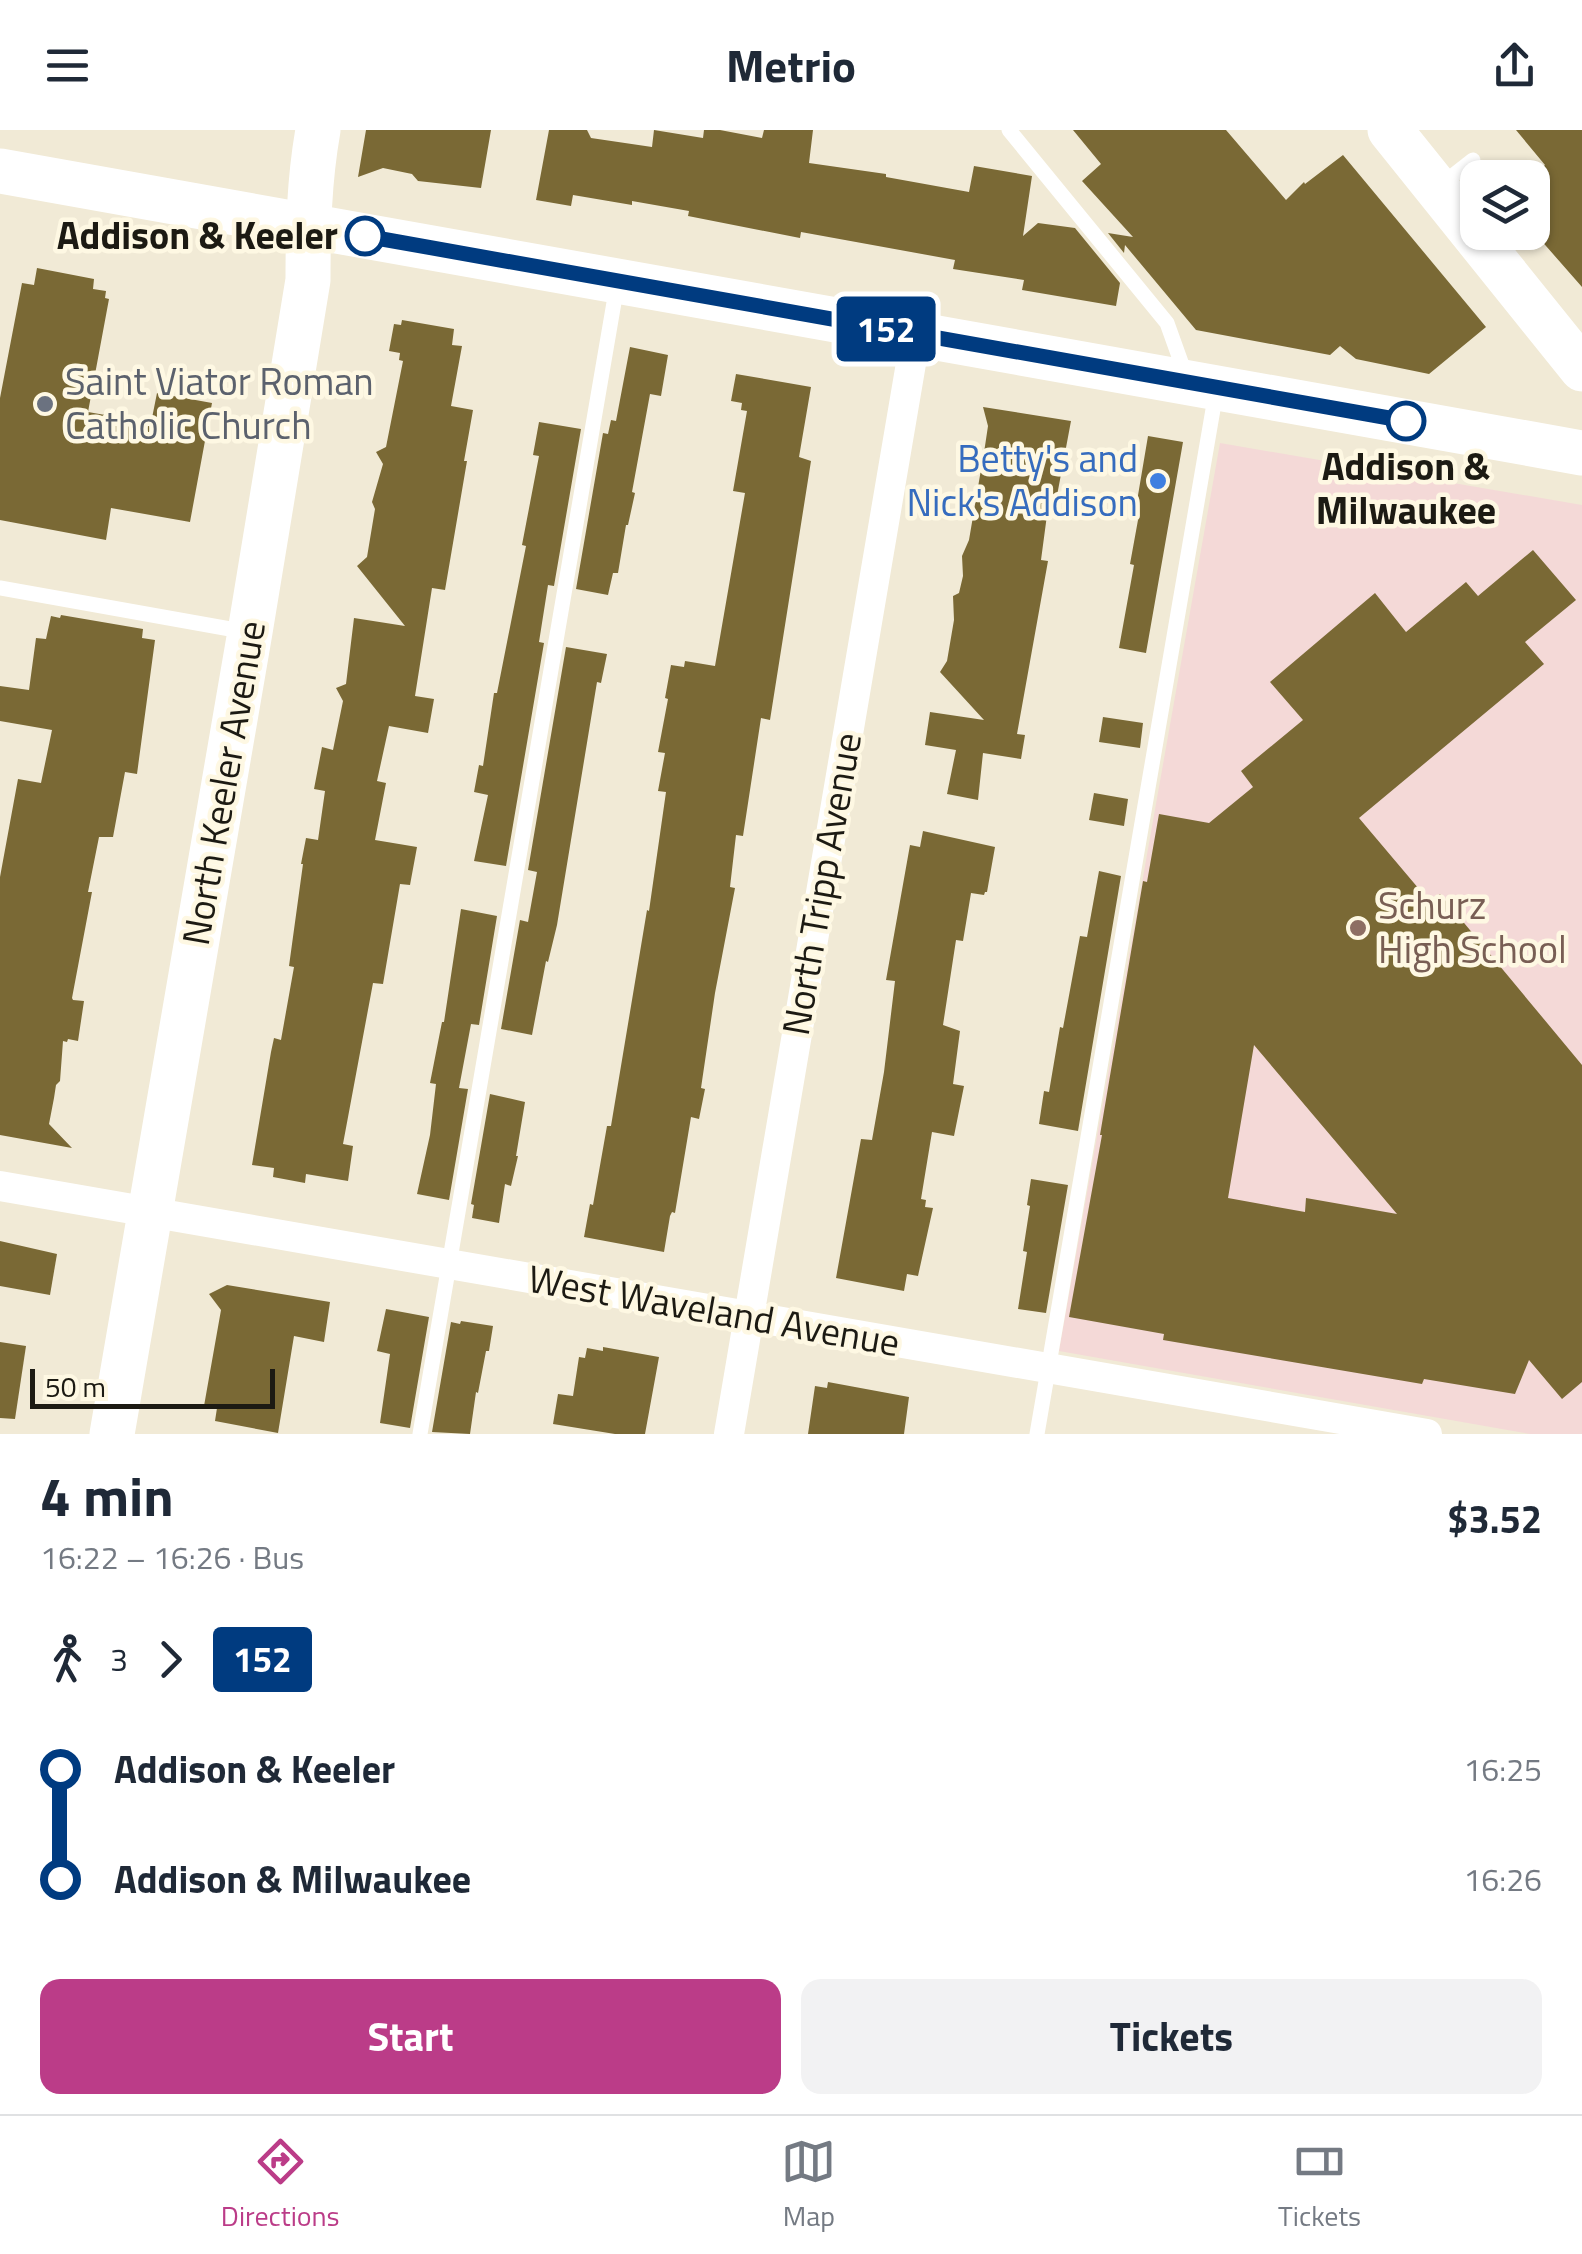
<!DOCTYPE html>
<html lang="en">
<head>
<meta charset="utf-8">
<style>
	body { margin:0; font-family:"Titillium Web",sans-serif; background:#f2f2f3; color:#1f2937; height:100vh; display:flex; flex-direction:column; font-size:38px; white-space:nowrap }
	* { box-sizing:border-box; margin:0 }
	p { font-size:32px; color:#747a83 }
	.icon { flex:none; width:55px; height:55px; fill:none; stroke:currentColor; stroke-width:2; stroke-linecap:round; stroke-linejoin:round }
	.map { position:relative; height:1304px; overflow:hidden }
	.side { display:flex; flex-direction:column; background:#fff; flex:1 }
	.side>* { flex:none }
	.badge { padding:0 20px; border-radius:8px; font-size:35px; line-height:65px }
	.fabs { position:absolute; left:1460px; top:30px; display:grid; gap:20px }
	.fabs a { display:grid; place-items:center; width:90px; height:90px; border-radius:20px; background:#fff; box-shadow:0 2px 8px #0004; font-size:50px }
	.scale { position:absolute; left:30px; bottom:25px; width:245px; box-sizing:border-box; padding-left:10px; border:5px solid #1c1a13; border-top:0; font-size:28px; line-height:35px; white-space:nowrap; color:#1c1a13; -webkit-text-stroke:8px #fef8e3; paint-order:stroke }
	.map>.badge { position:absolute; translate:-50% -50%; box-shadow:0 0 0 5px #fff }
	.legs { display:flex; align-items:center; gap:15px; height:110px; padding:0 40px; font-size:32px }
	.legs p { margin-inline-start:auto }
	.overview { display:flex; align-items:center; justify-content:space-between; height:170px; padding:0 40px }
	h1 { font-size:55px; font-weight:700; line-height:75px }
	.primary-button { display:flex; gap:20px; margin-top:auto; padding:20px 40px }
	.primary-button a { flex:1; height:115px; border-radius:20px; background:#bb3c88; color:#fff; font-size:40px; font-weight:700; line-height:115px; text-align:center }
	.primary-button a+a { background:#f2f2f3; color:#1f2937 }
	ul { padding:0 40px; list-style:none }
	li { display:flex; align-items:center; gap:35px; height:110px; font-size:38px }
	li i { display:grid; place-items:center; width:15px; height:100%; margin:0 12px; background:currentColor }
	li i::after { content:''; width:25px; height:25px; margin:-12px; border:8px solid; border-radius:50%; background:#fff }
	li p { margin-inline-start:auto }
	li:first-child i { background:linear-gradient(#0000 50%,currentColor 0) }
	li:last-child i { background:linear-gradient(currentColor 50%,#0000 0) }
	header { display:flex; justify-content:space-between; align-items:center; height:130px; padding:0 40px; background:#fff; font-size:45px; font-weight:700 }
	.dock { display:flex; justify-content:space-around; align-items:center; height:140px; border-top:2px solid #e0e1e3; background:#fff; font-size:28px; color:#747a83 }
	.dock a { display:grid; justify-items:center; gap:5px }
	.dock .active { color:#bb3c88 }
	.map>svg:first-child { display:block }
</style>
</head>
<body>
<header><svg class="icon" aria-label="menu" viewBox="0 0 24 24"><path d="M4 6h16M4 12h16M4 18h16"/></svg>Metrio<svg class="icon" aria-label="share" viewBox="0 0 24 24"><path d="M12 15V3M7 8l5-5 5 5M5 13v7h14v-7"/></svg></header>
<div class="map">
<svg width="1582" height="1304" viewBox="0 0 1582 1304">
	<rect width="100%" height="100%" fill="#f1ead6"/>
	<path fill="#f4d9d7" d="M 1220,313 L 1582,375 L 1582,1304 L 1530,1304 L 1059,1221 Z"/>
	<g fill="#7a6935" fill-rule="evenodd">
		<path d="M 366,0 L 491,0 L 481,58 L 418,51 L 412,44 L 383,38 L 358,47 Z"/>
		<path d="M 549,0 L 587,0 L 591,8 L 652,17 L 654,0 L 703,8 L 704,0 L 720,0 L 762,8 L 764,0 L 813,0 L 809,33 L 886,44 L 886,47 L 969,62 L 974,36 L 1032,46 L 1023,106 L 1038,93 L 1075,98 L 1120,153 L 1116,176 L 1022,160 L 1024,150 L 953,139 L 955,130 L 801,102 L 800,108 L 688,86 L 689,81 L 632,71 L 632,75 L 573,65 L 571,76 L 536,70 Z"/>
		<path d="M 1073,0 L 1226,0 L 1286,70 L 1304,52 L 1305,54 L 1343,25 L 1486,197 L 1429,244 L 1356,229 L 1340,216 L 1330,225 L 1196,200 L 1125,115 L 1124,123 L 1108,103 L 1133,107 L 1082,51 L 1101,34 Z"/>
		<path d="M 1516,0 L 1582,0 L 1582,157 L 1532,100 L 1532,46 L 1545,35 Z"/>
		<path d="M 37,138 L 94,149 L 93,159 L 106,161 L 105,168 L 109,169 L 88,282 L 151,293 L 157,263 L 212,273 L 190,392 L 111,378 L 106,410 L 0,390 L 0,268 L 22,153 L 34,155 Z"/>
		<path d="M 402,190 L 454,199 L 452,215 L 462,216 L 451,276 L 473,280 L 464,331 L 467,331 L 445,460 L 432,458 L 415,566 L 434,569 L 428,603 L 389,596 L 377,651 L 386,653 L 375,710 L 417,717 L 410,755 L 400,754 L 383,854 L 373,853 L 343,1014 L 353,1016 L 348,1051 L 306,1044 L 305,1053 L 273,1047 L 274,1038 L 252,1035 L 271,922 L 274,908 L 281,910 L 294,837 L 289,836 L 303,734 L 301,734 L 306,708 L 318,710 L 325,661 L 314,659 L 322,617 L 333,620 L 343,571 L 336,558 L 346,554 L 354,488 L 405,496 L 357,436 L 367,427 L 375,379 L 372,372 L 383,334 L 376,322 L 386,317 L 403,231 L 399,230 L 400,223 L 389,221 L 394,194 L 401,195 Z"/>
		<path d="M 630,217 L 668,225 L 661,266 L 650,264 L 632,362 L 635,363 L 628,395 L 626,395 L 618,443 L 613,443 L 608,465 L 576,459 L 603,303 L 608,304 L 611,290 L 616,291 Z"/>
		<path d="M 736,244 L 811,257 L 799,327 L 811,331 L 770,590 L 761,588 L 743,706 L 736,705 L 730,757 L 735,758 L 715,863 L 701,958 L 705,959 L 699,989 L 691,987 L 675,1083 L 672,1082 L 670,1086 L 664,1122 L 584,1107 L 590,1074 L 593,1075 L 607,996 L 611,996 L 647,780 L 649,781 L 666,662 L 658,661 L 665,623 L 658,622 L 668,569 L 665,568 L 671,535 L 684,537 L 685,531 L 715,536 L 745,363 L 733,361 L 747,281 L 741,280 L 742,273 L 731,271 Z"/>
		<path d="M 983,277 L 1071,291 L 1056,371 L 1049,370 L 1041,430 L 1048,431 L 1017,604 L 1025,605 L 1021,629 L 983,623 L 978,670 L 947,664 L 956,620 L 925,615 L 930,582 L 984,590 L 940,542 L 947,531 L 954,490 L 953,466 L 959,463 L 963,446 L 962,426 L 969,410 L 985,316 L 988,296 Z"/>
		<path d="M 539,292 L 581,299 L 554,456 L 548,455 L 539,512 L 544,513 L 506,736 L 474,731 L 488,665 L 474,662 L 479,635 L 483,636 L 494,563 L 497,563 L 526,416 L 522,415 L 539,326 L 533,325 Z"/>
		<path d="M 1148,306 L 1183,312 L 1146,523 L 1119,518 L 1134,435 L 1130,434 L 1138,390 L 1134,389 Z"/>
		<path d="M 1533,420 L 1576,470 L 1525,512 L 1544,534 L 1359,688 L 1430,772 L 1440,764 L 1582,935 L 1582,1252 L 1562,1269 L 1529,1230 L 1515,1264 L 1424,1249 L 1422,1254 L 1163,1210 L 1164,1204 L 1069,1187 L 1102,1005 L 1100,1005 L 1143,751 L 1147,752 L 1159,684 L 1209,693 L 1253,657 L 1241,641 L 1303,590 L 1270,552 L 1375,463 L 1406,502 L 1466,452 L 1478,466 ZM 1254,915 L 1397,1084 L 1306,1068 L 1305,1082 L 1228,1068 Z"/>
		<path d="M 61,485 L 143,499 L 142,508 L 155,510 L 137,644 L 125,642 L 113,707 L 99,707 L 88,762 L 92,762 L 72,868 L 73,870 L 84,871 L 78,911 L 68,909 L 67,912 L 63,911 L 60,951 L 56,955 L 54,968 L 49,994 L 72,1018 L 0,1005 L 0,747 L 18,649 L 41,653 L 52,600 L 0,591 L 0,556 L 29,560 L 36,508 L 46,509 L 51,486 L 60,488 Z"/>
		<path d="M 566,517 L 607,524 L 601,553 L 597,552 L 557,795 L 548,832 L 546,831 L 532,905 L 501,899 L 520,790 L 528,792 L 537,742 L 528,740 Z"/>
		<path d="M 1103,587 L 1143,593 L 1140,618 L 1099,612 Z"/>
		<path d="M 1094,663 L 1128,669 L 1124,696 L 1089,690 Z"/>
		<path d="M 923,701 L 995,717 L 987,762 L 985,762 L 984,765 L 971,763 L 963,811 L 956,810 L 943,895 L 960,901 L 953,954 L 964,956 L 954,1006 L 932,1002 L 921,1069 L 926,1070 L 925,1077 L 933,1078 L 918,1146 L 907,1144 L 904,1161 L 836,1148 L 861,1009 L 872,1010 L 884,942 L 895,851 L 886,850 L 910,715 L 920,717 Z"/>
		<path d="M 1099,741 L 1121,746 L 1078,1001 L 1039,994 L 1044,961 L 1049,962 L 1060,897 L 1063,898 L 1080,806 L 1087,807 Z"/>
		<path d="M 461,779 L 497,786 L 479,895 L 471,894 L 459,958 L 468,959 L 449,1070 L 417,1064 L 430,1005 L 436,954 L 430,953 L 442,892 L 444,892 Z"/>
		<path d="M 490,964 L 525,972 L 516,1026 L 518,1026 L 511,1056 L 505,1054 L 499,1093 L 472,1088 L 474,1075 L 471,1074 Z"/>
		<path d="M 1031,1049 L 1068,1055 L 1046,1183 L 1018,1179 L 1027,1122 L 1023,1121 L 1030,1076 L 1027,1075 Z"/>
		<path d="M 0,1111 L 57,1124 L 50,1165 L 0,1156 Z"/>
		<path d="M 227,1155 L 330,1172 L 324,1212 L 294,1206 L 278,1303 L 215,1291 L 217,1278 L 204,1276 L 221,1180 L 209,1164 Z"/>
		<path d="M 386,1179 L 429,1187 L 410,1298 L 380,1293 L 390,1224 L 377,1221 Z"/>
		<path d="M 461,1191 L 493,1196 L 489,1221 L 486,1221 L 478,1263 L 476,1262 L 470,1304 L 432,1302 L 451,1192 L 460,1194 Z"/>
		<path d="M 0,1212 L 26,1216 L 15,1289 L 0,1288 Z"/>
		<path d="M 603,1217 L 659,1227 L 645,1304 L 615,1304 L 553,1294 L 558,1264 L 573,1266 L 579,1227 L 585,1228 L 587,1218 L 603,1221 Z"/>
		<path d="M 828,1252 L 909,1267 L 904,1304 L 808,1304 L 815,1256 L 827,1258 Z"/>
	</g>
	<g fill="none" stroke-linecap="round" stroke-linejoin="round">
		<g stroke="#fff" stroke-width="15">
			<path d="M 1009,0 L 1167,193 L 1186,246"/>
			<path d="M 1441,55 L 1473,30"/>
			<path d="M 0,458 L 247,502"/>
			<path d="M 420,1304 L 617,155"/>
			<path d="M 1037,1304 L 1216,262"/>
		</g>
		<g stroke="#fff" stroke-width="30">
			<path d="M 0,1056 L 1427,1304"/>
			<path d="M 729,1304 L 916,204"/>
		</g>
		<g stroke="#fff" stroke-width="45">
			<path d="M 1390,0 L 1582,239"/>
			<path d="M 0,41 L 1582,323"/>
			<path d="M 112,1304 L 250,502 L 308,150 C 308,99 309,51 318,0"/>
		</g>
	</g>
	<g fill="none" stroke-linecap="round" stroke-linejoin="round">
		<g stroke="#fff" stroke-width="22">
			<path id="line-1" d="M 365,106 L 1406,291"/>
		</g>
		<use href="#line-1" stroke="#003b80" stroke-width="15"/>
	</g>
	<g fill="#fff" stroke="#003b80" stroke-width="5">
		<circle cx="365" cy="106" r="18"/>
		<circle cx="1406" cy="291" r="18"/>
	</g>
	<circle fill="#6b7280" stroke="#fef8e3" stroke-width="4" cx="45" cy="274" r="10"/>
	<circle fill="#3f7fe0" stroke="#fef8e3" stroke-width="4" cx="1158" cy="351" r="10"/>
	<circle fill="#8d6e63" stroke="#fef8e3" stroke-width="4" cx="1358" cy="798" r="10"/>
	<g text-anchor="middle" stroke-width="9" stroke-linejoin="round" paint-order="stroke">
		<g font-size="38" font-weight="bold" fill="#1c1a13" stroke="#fef8e3" text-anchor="end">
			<text x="338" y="119">Addison &amp; Keeler</text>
			<text x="1406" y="350" text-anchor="middle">Addison &amp;<tspan x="1406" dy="44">Milwaukee</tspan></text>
		</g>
		<g font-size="38" fill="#5b616d" stroke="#fef8e3" text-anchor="start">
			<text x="65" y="265">Saint Viator Roman<tspan x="65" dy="44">Catholic Church</tspan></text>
		</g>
		<g font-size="38" fill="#366cbe" stroke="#fef8e3" text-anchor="end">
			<text x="1138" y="342">Betty's and<tspan x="1138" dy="44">Nick's Addison</tspan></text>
		</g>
		<g font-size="38" fill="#1c1a13" stroke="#fef8e3">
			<text transform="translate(224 653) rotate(-80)" y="13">North Keeler Avenue</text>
			<text transform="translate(822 754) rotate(-80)" y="13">North Tripp Avenue</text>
			<text transform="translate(714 1181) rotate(10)" y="13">West Waveland Avenue</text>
		</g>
		<g font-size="38" fill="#785e54" stroke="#fef8e3" text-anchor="start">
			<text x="1378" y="789">Schurz<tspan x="1378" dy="44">High School</tspan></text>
		</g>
	</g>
</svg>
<div class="fabs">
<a><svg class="icon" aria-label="layers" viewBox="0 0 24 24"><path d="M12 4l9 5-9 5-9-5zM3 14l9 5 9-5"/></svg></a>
</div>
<div class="scale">50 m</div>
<b class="badge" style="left:886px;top:199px;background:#003b80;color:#fff">152</b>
</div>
<section class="side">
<div class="overview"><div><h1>4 min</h1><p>16:22 – 16:26 · Bus</p></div><b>$3.52</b></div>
<div class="legs"><svg class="icon" aria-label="walk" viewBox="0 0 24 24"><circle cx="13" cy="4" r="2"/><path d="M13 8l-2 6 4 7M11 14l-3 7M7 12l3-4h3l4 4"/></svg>3<svg class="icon" aria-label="forward" viewBox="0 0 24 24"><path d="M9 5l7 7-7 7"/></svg><b class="badge" style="background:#003b80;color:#fff">152</b></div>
<ul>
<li><i style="color:#003b80"></i><b>Addison &amp; Keeler</b><p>16:25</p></li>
<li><i style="color:#003b80"></i><b>Addison &amp; Milwaukee</b><p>16:26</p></li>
</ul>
<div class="primary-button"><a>Start</a><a>Tickets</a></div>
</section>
<nav class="dock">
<a class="active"><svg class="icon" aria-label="directions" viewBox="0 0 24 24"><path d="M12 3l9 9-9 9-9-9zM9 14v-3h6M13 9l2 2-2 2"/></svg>Directions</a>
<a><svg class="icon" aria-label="map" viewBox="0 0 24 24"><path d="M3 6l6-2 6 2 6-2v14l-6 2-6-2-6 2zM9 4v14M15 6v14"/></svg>Map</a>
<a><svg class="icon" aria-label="tickets" viewBox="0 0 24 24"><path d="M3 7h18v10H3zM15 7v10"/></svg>Tickets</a>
</nav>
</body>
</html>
